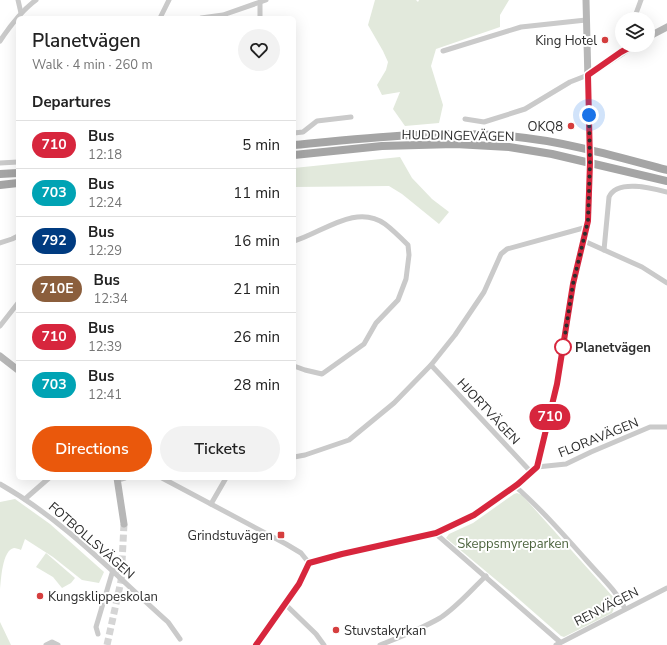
<!DOCTYPE html>
<html lang="en">
<head>
<meta charset="utf-8">
<style>
	body { margin:0; font-family:"Nunito Sans",sans-serif; background:#f2f2f2; color:#222; height:100vh; display:flex; flex-direction:column; font-size:15px; white-space:nowrap }
	* { box-sizing:border-box; margin:0 }
	p { font-size:13px; color:#767676 }
	.icon { flex:none; width:22px; height:22px; fill:none; stroke:currentColor; stroke-width:2; stroke-linecap:round; stroke-linejoin:round }
	.map { position:relative; flex:1; overflow:hidden }
	.side { position:absolute; left:16px; top:16px; width:280px; height:464px; display:flex; flex-direction:column; background:#fff; border-radius:6px; box-shadow:0 4px 16px #0002 }
	.side>* { flex:none }
	.badge { padding:0 8px; border-radius:13px; font-size:14px; line-height:26px }
	.buttons { position:absolute; left:615px; top:12px; display:grid; gap:8px }
	.buttons a { display:grid; place-items:center; width:40px; height:40px; border-radius:50%; background:#fff; box-shadow:0 4px 16px #0002; font-size:20px }
	.you { position:absolute; width:20px; height:20px; margin:-10px; border:3px solid #fff; border-radius:50%; background:#1a73e8; box-shadow:0 0 0 6px #1a73e833 }
	.map>.badge { position:absolute; translate:-50% -50%; box-shadow:0 0 0 2px #fff }
	h2 { padding:0 16px; font-size:15px; line-height:36px }
	.round { display:grid; place-items:center; flex:none; width:42px; height:42px; border-radius:21px; background:#f2f2f2 }
	.headline { display:flex; align-items:center; justify-content:space-between; height:68px; padding:0 16px }
	h1 { font-size:19px; font-weight:600; line-height:30px }
	.primary-button { display:flex; gap:8px; margin-top:auto; padding:8px 16px }
	.primary-button a { flex:1; height:46px; border-radius:24px; background:#ea580c; color:#fff; font-size:16px; font-weight:600; line-height:46px; text-align:center }
	.primary-button a+a { background:#f2f2f2; color:#222 }
	ul { padding:0; list-style:none }
	li { display:flex; align-items:center; gap:12px; height:48px; padding:0 16px; border-top:1px solid #e0e0e0 }
	li div { flex:1 }
	li b { display:block; font-size:15px }
	li em { font-style:normal }
	li .badge { min-width:44px; font-weight:700; text-align:center }
	.map>svg:first-child { display:block }
</style>
</head>
<body>
<div class="map">
<svg width="667" height="645" viewBox="0 0 667 645">
	<rect width="100%" height="100%" fill="#fff"/>
	<g fill="#e2e9dc">
		<path d="M 375,0 L 416,0 L 418,2 L 419,0 L 509,0 L 500,15 L 500,27 L 436,49 L 431,66 L 443,105 L 439,123 L 405,126 L 393,109 L 400,92 L 382,95 L 377,85 L 386,70 L 388,62 L 383,51 L 368,25 Z"/>
		<path d="M 400,157 L 412,178 L 432,199 L 449,212 L 439,224 L 402,194 L 389,186 L 294,187 L 294,168 Z"/>
		<path d="M 517,493 L 522,495 L 615,599 L 616,604 L 612,613 L 564,637 L 561,636 L 513,594 L 446,538 L 449,534 L 473,523 L 514,494 Z"/>
		<path d="M 15,499 L 50,524 L 104,572 L 99,583 L 82,580 L 53,557 L 25,539 L 21,550 C 19,549 16,548 14,548 C 2,550 1,581 0,590 L 0,502 Z"/>
		<path d="M 46,553 L 75,578 L 71,583 L 62,588 L 53,577 L 36,567 Z"/>
		<path d="M 0,622 L 11,645 L 0,645 Z"/>
	</g>
	<g fill="none" stroke-linecap="round" stroke-linejoin="round">
		<path stroke="#d5d5d5" stroke-width="7" stroke-dasharray="7 3.5" stroke-linecap="butt" d="M 107,645 L 121,581 L 124,524"/>
		<g stroke="#cacaca" stroke-width="5">
			<path d="M 18,0 L 21,13"/>
			<path d="M 260,3 L 260,18"/>
			<path d="M 160,18 L 169,0"/>
			<path d="M 201,18 L 223,15 L 266,0"/>
			<path d="M 634,19 L 641,0"/>
			<path d="M 0,41 C 10,26 21,11 36,0"/>
			<path d="M 443,51 L 521,27 L 586,20"/>
			<path d="M 465,119 L 484,122 L 525,109 L 570,82 L 588,75"/>
			<path d="M 294,133 L 303,132 L 317,121 L 351,117"/>
			<path d="M 0,163 L 18,162"/>
			<path d="M 294,241 C 322,233 356,203 385,224 C 393,230 401,238 408,245 L 409,255 L 406,279 L 398,300 L 376,323 L 364,344 L 322,374 L 305,370 L 294,366"/>
			<path d="M 584,241 L 642,267 L 667,283"/>
			<path d="M 0,243 L 12,239 L 18,236"/>
			<path d="M 604,250 L 609,197 C 617,179 652,188 667,192"/>
			<path d="M 0,326 L 18,303"/>
			<path d="M 431,365 L 531,472"/>
			<path d="M 294,457 L 305,455 L 349,440 L 394,403 L 431,365 L 455,335 L 484,292 L 501,254 L 507,249 L 587,227"/>
			<path d="M 537,467 L 566,464 L 591,452 L 650,427 L 667,427"/>
			<path d="M 162,478 L 286,544 L 301,553 L 309,563"/>
			<path d="M 118,480 L 125,478"/>
			<path d="M 0,484 C 65,521 113,573 168,622 L 180,639"/>
			<path d="M 515,486 C 541,509 564,535 587,561 C 600,576 617,591 625,609"/>
			<path d="M 25,499 L 49,478"/>
			<path d="M 211,504 L 226,478"/>
			<path d="M 435,533 L 560,642"/>
			<path d="M 285,604 L 316,634 L 324,645"/>
			<path d="M 98,634 L 96,627 L 113,570"/>
			<path d="M 46,645 L 52,642 L 58,645"/>
			<path d="M 380,645 C 400,637 421,629 440,618 C 457,607 471,590 486,576"/>
			<path d="M 556,645 L 667,588"/>
		</g>
		<g stroke="#b7b7b7" stroke-width="7">
			<path d="M 648,37 L 667,27"/>
			<path d="M 588,75 L 634,45"/>
			<path d="M 0,356 L 18,370"/>
			<path d="M 117,478 L 124,524"/>
			<path d="M 256,645 L 299,584 L 309,563 L 342,554 L 435,533 L 474,515 L 518,484 L 537,467 L 557,384 L 573,284 L 588,221 L 590,163 L 586,0"/>
		</g>
		<g stroke="#a5a5a5" stroke-width="8">
			<path d="M 294,145 C 366,138 437,130 509,136 C 563,141 615,156 667,170"/>
			<path d="M 294,155 L 382,146 L 455,144 L 509,147 L 552,154 L 667,181"/>
			<path d="M 0,174 L 18,173"/>
			<path d="M 0,185 L 18,183"/>
		</g>
	</g>
	<g fill="none" stroke-linecap="round" stroke-linejoin="round">
		<g stroke="#fff" stroke-width="9">
			<path id="line" d="M 256,645 L 299,584 L 309,563 L 342,554 L 436,533 L 474,515 L 518,484 L 537,467 L 557,384 L 573,284 L 588,221 L 590,163 L 588,75 L 621,52 L 634,45"/>
		</g>
		<use href="#line" stroke="#d7263d" stroke-width="6"/>
		<path stroke="#2d2d2d" stroke-width="4" stroke-dasharray="0 7.2" d="M 563,347 L 562,354 L 573,284 L 588,221 L 590,163 L 589,115"/>
	</g>
	<g fill="#d53e3e" stroke="#fff" stroke-width="1.5">
		<circle cx="605" cy="40" r="4"/>
		<circle cx="571" cy="126" r="4"/>
		<rect x="277" y="531" width="8" height="8" rx="2"/>
		<circle cx="40" cy="596" r="4"/>
		<circle cx="336" cy="630" r="4"/>
	</g>
	<circle fill="#fff" stroke="#d7263d" stroke-width="2" cx="563" cy="347" r="8"/>
	<g text-anchor="middle" stroke-width="4" stroke-linejoin="round" paint-order="stroke">
		<g font-size="13" fill="#2d2d2d" stroke="#fff" text-anchor="end">
			<text x="597" y="45">King Hotel</text>
			<text x="563" y="131">OKQ8</text>
			<text x="273" y="540">Grindstuvägen</text>
			<text x="48" y="601" text-anchor="start">Kungsklippeskolan</text>
			<text x="344" y="635" text-anchor="start">Stuvstakyrkan</text>
		</g>
		<g font-size="13" fill="#2d2d2d" stroke="#fff">
			<text transform="translate(458 135) rotate(1)" y="5">HUDDINGEVÄGEN</text>
			<text transform="translate(489 411) rotate(47)" y="5">HJORTVÄGEN</text>
			<text transform="translate(598 437) rotate(-22)" y="5">FLORAVÄGEN</text>
			<text transform="translate(92 540) rotate(41)" y="5">FOTBOLLSVÄGEN</text>
			<text transform="translate(606 606) rotate(-27)" y="5">RENVÄGEN</text>
		</g>
		<g font-size="13" font-weight="bold" fill="#2d2d2d" stroke="#fff" text-anchor="start">
			<text x="575" y="352">Planetvägen</text>
		</g>
		<g font-size="13" fill="#4d643e" stroke="#fff">
			<text x="513" y="548">Skeppsmyreparken</text>
		</g>
	</g>
</svg>
<div class="buttons">
<a><svg class="icon" aria-label="layers" viewBox="0 0 24 24"><path d="M12 4l9 5-9 5-9-5zM3 14l9 5 9-5"/></svg></a>
</div>
<div class="you" style="left:589px;top:115px"></div>
<b class="badge" style="left:550px;top:417px;background:#d7263d;color:#fff">710</b>
<section class="side">
<div class="headline"><div><h1>Planetvägen</h1><p>Walk · 4 min · 260 m</p></div><a class="round"><svg class="icon" aria-label="heart" viewBox="0 0 24 24"><path d="M12 20l-8-8c-3-5 5-10 8-4 3-6 11-1 8 4z"/></svg></a></div>
<h2>Departures</h2>
<ul>
<li><span class="badge" style="background:#d7263d;color:#fff">710</span><div><b>Bus</b><p>12:18</p></div><em>5 min</em></li>
<li><span class="badge" style="background:#00a3b4;color:#fff">703</span><div><b>Bus</b><p>12:24</p></div><em>11 min</em></li>
<li><span class="badge" style="background:#003b80;color:#fff">792</span><div><b>Bus</b><p>12:29</p></div><em>16 min</em></li>
<li><span class="badge" style="background:#8b5e3c;color:#fff">710E</span><div><b>Bus</b><p>12:34</p></div><em>21 min</em></li>
<li><span class="badge" style="background:#d7263d;color:#fff">710</span><div><b>Bus</b><p>12:39</p></div><em>26 min</em></li>
<li><span class="badge" style="background:#00a3b4;color:#fff">703</span><div><b>Bus</b><p>12:41</p></div><em>28 min</em></li>
</ul>
<div class="primary-button"><a>Directions</a><a>Tickets</a></div>
</section>
</div>
</body>
</html>
